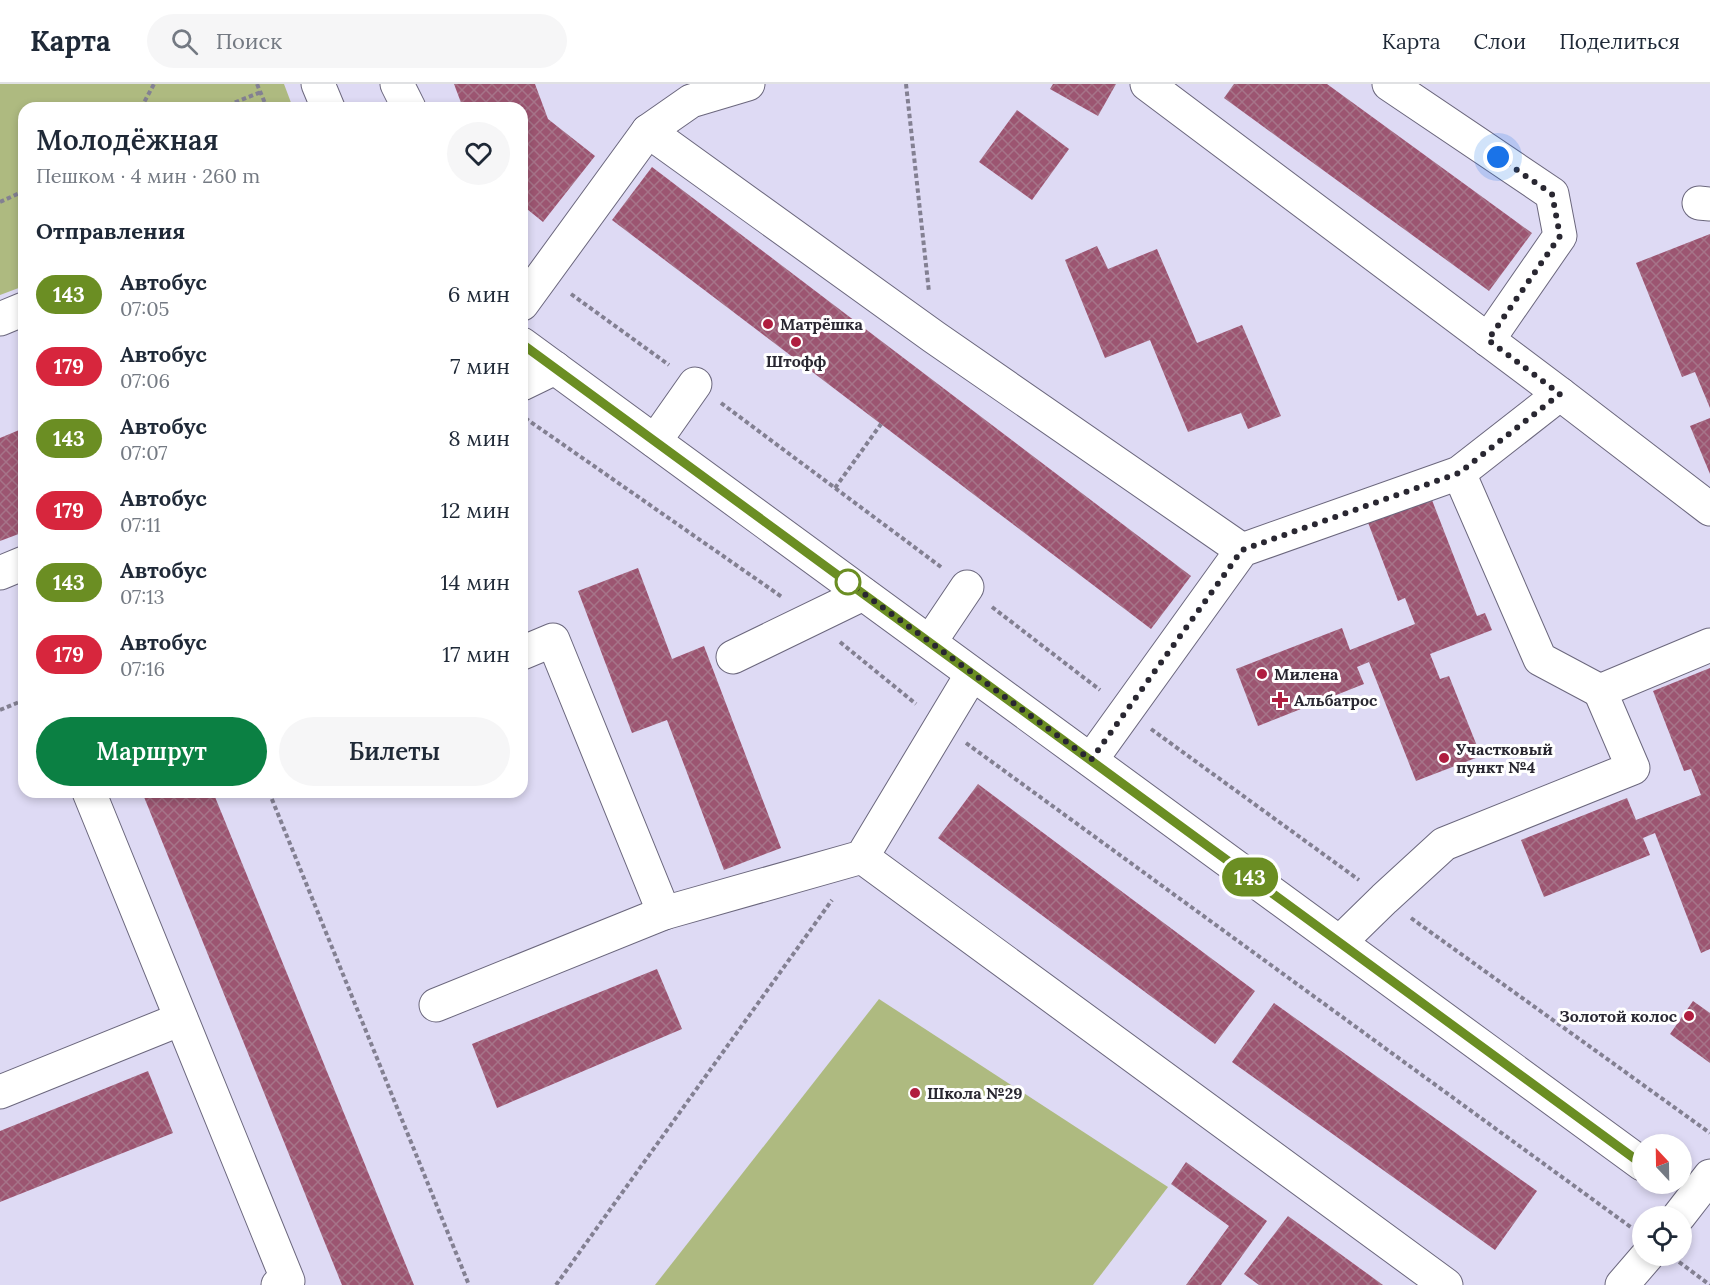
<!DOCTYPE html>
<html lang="ru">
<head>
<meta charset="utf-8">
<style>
	body { margin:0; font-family:Lora,serif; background:#f6f6f7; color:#1f2937; height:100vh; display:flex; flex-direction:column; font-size:22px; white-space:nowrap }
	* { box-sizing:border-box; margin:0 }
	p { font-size:20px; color:#747a83 }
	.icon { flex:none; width:33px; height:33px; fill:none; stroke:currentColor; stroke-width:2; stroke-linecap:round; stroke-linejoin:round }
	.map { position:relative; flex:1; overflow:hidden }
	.details { position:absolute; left:18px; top:18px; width:510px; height:696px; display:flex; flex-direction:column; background:#fff; border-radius:18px; box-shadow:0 3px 9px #0003 }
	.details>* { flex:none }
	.badge { padding:0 12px; border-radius:20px; font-size:21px; line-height:39px }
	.needle { width:39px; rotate:338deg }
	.buttons { position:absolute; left:1632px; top:1050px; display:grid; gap:12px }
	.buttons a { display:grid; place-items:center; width:60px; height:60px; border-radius:50%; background:#fff; box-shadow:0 3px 9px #0003; font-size:30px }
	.you { position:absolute; width:30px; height:30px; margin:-15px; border:4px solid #fff; border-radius:50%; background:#1a73e8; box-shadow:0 0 0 9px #1a73e833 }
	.map>.badge { position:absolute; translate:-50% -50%; box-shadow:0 0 0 3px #fff }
	h2 { padding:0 18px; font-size:22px; line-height:54px }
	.round { display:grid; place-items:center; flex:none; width:63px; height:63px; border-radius:32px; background:#f6f6f7 }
	.headline { display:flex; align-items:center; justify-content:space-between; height:102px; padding:0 18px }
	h1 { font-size:28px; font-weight:600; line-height:45px }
	.cta { display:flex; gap:12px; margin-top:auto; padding:12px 18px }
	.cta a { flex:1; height:69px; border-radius:36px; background:#0b8043; color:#fff; font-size:24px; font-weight:600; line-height:69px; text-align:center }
	.cta a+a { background:#f6f6f7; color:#1f2937 }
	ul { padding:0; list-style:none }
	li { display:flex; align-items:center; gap:18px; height:72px; padding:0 18px }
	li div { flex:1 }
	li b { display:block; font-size:22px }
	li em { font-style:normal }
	li .badge { min-width:66px; font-weight:700; text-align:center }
	header { display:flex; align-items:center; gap:36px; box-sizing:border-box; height:84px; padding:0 30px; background:#fff; border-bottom:2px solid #e0e1e3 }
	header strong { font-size:28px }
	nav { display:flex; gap:33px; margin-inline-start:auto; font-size:21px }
	.search { width:420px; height:54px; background:#f6f6f7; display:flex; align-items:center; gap:15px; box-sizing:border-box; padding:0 21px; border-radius:33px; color:#747a83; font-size:22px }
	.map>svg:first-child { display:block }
</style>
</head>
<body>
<header>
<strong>Карта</strong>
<div class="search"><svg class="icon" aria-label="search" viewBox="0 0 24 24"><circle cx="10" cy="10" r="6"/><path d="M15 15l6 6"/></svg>Поиск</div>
<nav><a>Карта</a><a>Слои</a><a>Поделиться</a></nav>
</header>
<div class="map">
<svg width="1710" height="1201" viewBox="0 0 1710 1201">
	<defs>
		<pattern id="building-cross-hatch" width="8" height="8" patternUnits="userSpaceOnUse" patternTransform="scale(1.5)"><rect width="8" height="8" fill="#9c5571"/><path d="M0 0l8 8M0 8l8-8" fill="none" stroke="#a67489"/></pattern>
	</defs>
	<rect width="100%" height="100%" fill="#dedaf4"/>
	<g fill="#aeba80">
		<path d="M 0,0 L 284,0 L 293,24 L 24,24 L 24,202 L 0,211 Z"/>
		<path d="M 879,915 L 1168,1103 L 1093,1201 L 655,1201 Z"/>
	</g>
	<g fill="url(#building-cross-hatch)">
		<path d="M 454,0 L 535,0 L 548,35 L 595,72 L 543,138 L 522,121 L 522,24 L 463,24 Z"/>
		<path d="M 1053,0 L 1116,0 L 1098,32 L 1050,5 Z"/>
		<path d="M 1234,0 L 1327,0 L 1532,149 L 1489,207 L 1224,14 Z"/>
		<path d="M 1017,26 L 1069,65 L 1032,116 L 979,78 Z"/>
		<path d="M 652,83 L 1191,492 L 1151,545 L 612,136 Z"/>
		<path d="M 1710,150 L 1710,324 L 1695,288 L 1682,293 L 1636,179 Z"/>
		<path d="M 1097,162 L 1108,185 L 1157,165 L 1197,259 L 1242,241 L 1281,332 L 1248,345 L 1241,329 L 1188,348 L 1150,256 L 1105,274 L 1065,176 Z"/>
		<path d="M 1710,334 L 1710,390 L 1690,342 Z"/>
		<path d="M 24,344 L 24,448 L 0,457 L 0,354 Z"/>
		<path d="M 1430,411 L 1477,532 L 1485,529 L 1492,546 L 1430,570 L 1440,595 L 1449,592 L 1481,672 L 1416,697 L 1369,578 L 1357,583 L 1364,600 L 1258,642 L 1236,585 L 1342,544 L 1350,566 L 1415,540 L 1405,514 L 1398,517 L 1367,436 Z"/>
		<path d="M 638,484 L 672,575 L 704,562 L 781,764 L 724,786 L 667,636 L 632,649 L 578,507 Z"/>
		<path d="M 1710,584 L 1710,865 L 1701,869 L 1655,749 L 1643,754 L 1650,771 L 1544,813 L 1521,756 L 1627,714 L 1636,736 L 1701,711 L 1691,685 L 1684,687 L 1653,607 Z"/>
		<path d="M 978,700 L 1255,907 L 1215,960 L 938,754 Z"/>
		<path d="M 142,708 L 213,708 L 414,1201 L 342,1201 Z"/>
		<path d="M 657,885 L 682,945 L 497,1024 L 472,960 Z"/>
		<path d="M 1693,917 L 1710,929 L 1710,979 L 1670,950 Z"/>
		<path d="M 1274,919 L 1537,1107 L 1495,1166 L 1232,978 Z"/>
		<path d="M 148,987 L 173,1049 L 0,1118 L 0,1047 Z"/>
		<path d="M 1186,1078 L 1267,1137 L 1221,1201 L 1186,1201 L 1229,1142 L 1171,1100 Z"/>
		<path d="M 1288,1132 L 1383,1201 L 1259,1201 L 1244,1190 Z"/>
	</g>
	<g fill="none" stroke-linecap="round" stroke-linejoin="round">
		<g stroke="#6b677d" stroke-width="35">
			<g id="minor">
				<path d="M 318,0 L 328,24"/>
				<path d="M 397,0 L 409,24"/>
				<path d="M 1147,0 L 1560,310 L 1710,425"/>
				<path d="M 1389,0 L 1552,110 L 1560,152 L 1488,256"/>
				<path d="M 648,47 L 934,253 L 1242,466"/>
				<path d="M 1699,119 L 1710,120"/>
				<path d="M 522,220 L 648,47 L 691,17 L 748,0"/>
				<path d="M 0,235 L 24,225"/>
				<path d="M 522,260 L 1642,1080"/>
				<path d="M 522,300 L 555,284"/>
				<path d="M 655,357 L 695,300"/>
				<path d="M 1459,389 L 1540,575 L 1600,607"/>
				<path d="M 0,489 L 24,479"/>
				<path d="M 930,558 L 967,503"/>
				<path d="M 522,569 L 553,556 L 664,829"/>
				<path d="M 733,573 L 863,510"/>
				<path d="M 1091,676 L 1242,466 L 1459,389 L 1560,310"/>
				<path d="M 89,708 L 288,1197 L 278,1201"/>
				<path d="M 862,773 L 1446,1201"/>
				<path d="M 1340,858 L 1384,815 L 1444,760 L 1633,684 L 1600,607 L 1710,561"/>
				<path d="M 436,921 L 664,829 L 862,773 L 972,590"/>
				<path d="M 0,1008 L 181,935"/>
				<path d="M 1679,1132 L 1710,1092"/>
				<path d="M 1622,1201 L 1647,1172"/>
			</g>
		</g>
		<g stroke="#838092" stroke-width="4" stroke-dasharray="4.5 3" stroke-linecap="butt">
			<path d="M 257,0 L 267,24"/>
			<path d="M 906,0 L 929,208"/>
			<path d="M 141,24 L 154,0"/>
			<path d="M 221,24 L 261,8"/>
			<path d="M 0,118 L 24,107"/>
			<path d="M 571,210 L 669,281"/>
			<path d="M 721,319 L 941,483"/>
			<path d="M 525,334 L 782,513"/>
			<path d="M 835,404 L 881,340"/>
			<path d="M 992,523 L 1100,606"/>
			<path d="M 840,558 L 916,620"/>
			<path d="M 0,626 L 24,616"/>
			<path d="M 1151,645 L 1359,796"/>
			<path d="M 966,659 L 1632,1144"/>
			<path d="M 269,708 L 469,1201"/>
			<path d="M 1411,834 L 1710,1049"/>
			<path d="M 1679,1178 L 1710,1201"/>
			<path d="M 556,1201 L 832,816"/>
		</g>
		<use href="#minor" stroke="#fff" stroke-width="33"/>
	</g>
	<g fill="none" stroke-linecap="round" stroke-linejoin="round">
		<g stroke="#fff" stroke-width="14">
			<path id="line" d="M 522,260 L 1642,1080"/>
		</g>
		<use href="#line" stroke="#6b8e23" stroke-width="9"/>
		<path stroke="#292731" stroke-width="6" stroke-dasharray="0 10.8" d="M 848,498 L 1091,676 L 1242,466 L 1459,389 L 1560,310 L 1488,256 L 1560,152 L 1552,110 L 1498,73"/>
	</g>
	<g fill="#b01d3f" stroke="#fff" stroke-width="2">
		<circle cx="768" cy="240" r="6"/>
		<circle cx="796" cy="258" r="6"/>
		<circle cx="1262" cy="590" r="6"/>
		<path d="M1277 607h6v6h6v6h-6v6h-6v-6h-6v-6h6z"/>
		<circle cx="1444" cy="674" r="6"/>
		<circle cx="1689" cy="932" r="6"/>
		<circle cx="915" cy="1009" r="6"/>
	</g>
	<circle fill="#fff" stroke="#6b8e23" stroke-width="3" cx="848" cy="498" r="12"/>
	<g text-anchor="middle" stroke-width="6" stroke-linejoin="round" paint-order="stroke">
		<g font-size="16" font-weight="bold" fill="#292731" stroke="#fff" text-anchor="start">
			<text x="780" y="246">Матрёшка</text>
			<text x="796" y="283" text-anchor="middle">Штофф</text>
			<text x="1274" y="596">Милена</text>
			<text x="1294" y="622">Альбатрос</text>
			<text x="1456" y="671">Участковый<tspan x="1456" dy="18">пункт №4</tspan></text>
			<text x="1677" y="938" text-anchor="end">Золотой колос</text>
			<text x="927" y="1015">Школа №29</text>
		</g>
	</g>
</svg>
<div class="buttons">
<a><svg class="needle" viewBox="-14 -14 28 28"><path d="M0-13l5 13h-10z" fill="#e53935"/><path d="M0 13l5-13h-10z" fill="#747a83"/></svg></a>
<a><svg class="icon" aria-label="locate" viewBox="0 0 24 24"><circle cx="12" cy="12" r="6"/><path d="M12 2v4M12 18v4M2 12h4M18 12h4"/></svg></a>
</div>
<div class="you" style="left:1498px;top:73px"></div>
<b class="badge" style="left:1250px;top:793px;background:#6b8e23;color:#fff">143</b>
<section class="details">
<div class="headline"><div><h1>Молодёжная</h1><p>Пешком · 4 мин · 260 m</p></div><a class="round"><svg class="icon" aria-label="heart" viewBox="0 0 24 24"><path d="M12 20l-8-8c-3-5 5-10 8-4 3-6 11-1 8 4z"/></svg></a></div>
<h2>Отправления</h2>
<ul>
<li><span class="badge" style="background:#6b8e23;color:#fff">143</span><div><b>Автобус</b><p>07:05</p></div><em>6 мин</em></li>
<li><span class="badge" style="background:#d7263d;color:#fff">179</span><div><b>Автобус</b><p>07:06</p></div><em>7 мин</em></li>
<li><span class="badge" style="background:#6b8e23;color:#fff">143</span><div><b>Автобус</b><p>07:07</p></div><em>8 мин</em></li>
<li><span class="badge" style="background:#d7263d;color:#fff">179</span><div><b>Автобус</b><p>07:11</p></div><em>12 мин</em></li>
<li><span class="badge" style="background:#6b8e23;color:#fff">143</span><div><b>Автобус</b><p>07:13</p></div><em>14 мин</em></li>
<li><span class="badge" style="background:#d7263d;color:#fff">179</span><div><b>Автобус</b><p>07:16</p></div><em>17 мин</em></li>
</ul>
<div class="cta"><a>Маршрут</a><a>Билеты</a></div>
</section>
</div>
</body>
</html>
